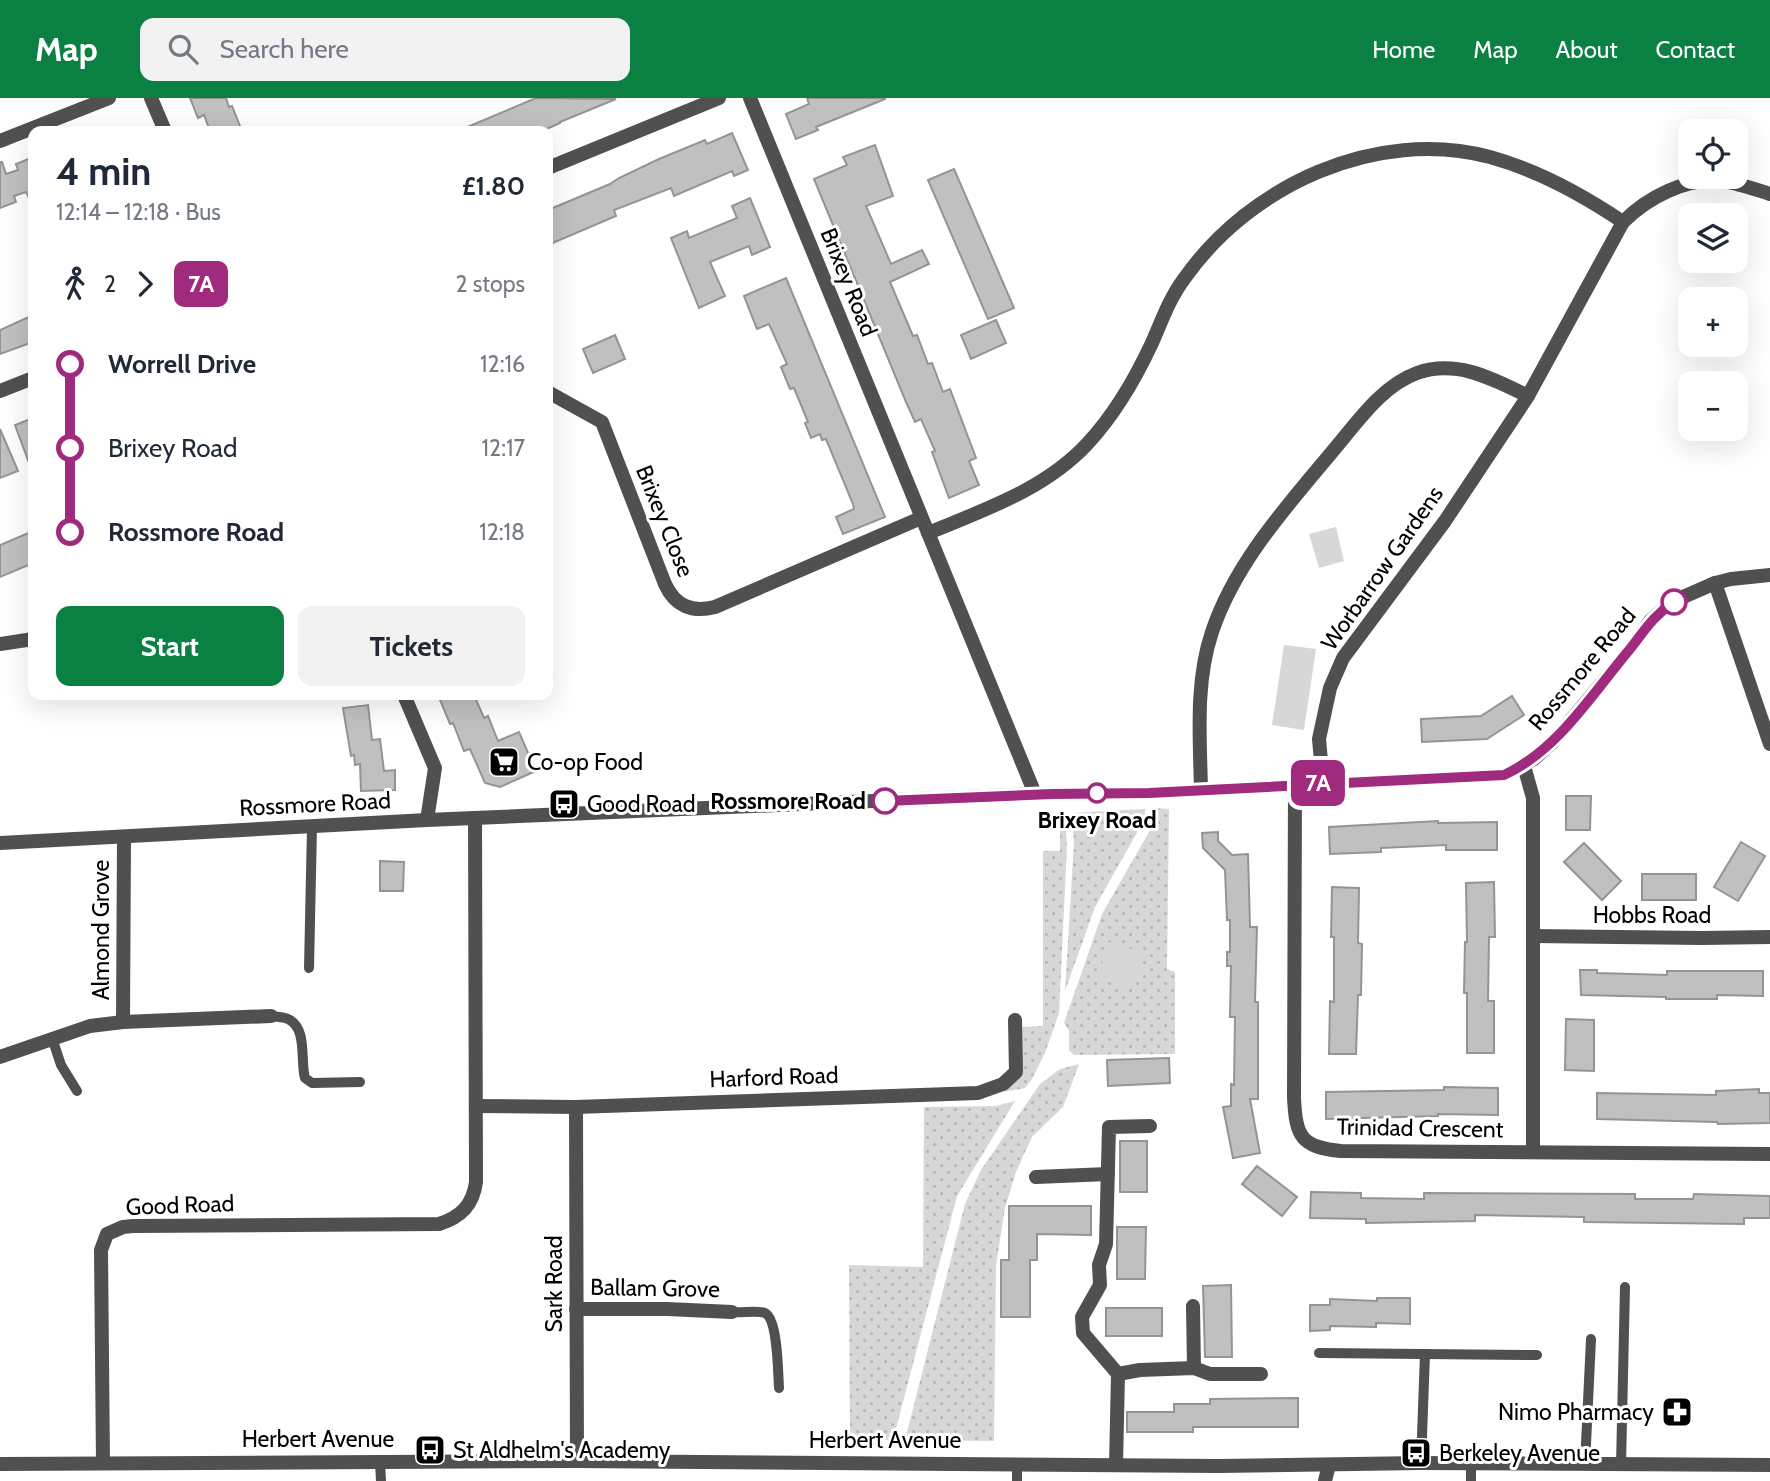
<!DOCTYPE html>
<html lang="en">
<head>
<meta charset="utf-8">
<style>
	body { margin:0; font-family:Cabin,sans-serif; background:#f2f2f3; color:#1f2937; height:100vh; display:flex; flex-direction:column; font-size:26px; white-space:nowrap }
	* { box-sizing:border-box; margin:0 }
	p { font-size:23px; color:#747a83 }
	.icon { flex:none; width:38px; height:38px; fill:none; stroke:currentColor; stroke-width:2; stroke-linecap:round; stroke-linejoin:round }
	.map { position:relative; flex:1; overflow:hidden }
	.sheet { position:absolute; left:28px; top:28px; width:525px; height:574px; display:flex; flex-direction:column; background:#fff; border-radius:14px; box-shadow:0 7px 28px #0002 }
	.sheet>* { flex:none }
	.badge { padding:0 14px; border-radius:10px; font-size:24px; line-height:46px }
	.tools { position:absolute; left:1678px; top:21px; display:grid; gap:14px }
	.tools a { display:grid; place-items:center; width:70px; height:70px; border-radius:14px; background:#fff; box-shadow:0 7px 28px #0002; font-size:35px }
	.map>.badge { position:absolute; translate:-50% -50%; box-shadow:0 0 0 4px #fff }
	.legs { display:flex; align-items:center; gap:10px; height:77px; padding:0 28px; font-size:23px }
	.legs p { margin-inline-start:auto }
	.headline { display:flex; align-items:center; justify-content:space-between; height:119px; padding:0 28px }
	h1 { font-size:38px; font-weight:700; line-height:52px }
	.action { display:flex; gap:14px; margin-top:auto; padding:14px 28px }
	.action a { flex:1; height:80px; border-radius:14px; background:#0b8043; color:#fff; font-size:28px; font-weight:700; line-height:80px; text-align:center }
	.action a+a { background:#f2f2f3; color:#1f2937 }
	ul { padding:0 28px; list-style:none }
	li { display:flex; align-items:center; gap:24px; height:84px; font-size:26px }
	li i { display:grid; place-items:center; width:10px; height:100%; margin:0 9px; background:currentColor }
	li i::after { content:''; width:18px; height:18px; margin:-9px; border:5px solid; border-radius:50%; background:#fff }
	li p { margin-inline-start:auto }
	li:first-child i { background:linear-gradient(#0000 50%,currentColor 0) }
	li:last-child i { background:linear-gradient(currentColor 50%,#0000 0) }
	header { display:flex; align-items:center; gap:42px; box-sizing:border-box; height:98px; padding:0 35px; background:#0b8043; color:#fff }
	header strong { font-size:33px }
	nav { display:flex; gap:38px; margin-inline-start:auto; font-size:24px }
	.search { width:490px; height:63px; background:#f2f2f3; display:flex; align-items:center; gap:18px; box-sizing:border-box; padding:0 24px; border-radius:14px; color:#747a83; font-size:26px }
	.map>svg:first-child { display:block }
</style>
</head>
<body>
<header>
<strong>Map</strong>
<div class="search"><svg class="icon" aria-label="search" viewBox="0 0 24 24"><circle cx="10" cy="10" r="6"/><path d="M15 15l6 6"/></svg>Search here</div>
<nav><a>Home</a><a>Map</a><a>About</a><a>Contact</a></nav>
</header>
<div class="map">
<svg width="1770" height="1383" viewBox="0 0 1770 1383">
	<defs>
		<pattern id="grass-dots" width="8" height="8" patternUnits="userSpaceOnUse" patternTransform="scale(1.75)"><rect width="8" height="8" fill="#d7d7d7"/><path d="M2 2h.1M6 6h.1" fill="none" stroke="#b7b7b7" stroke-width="1.8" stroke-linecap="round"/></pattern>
	</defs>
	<rect width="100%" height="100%" fill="#fff"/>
	<g fill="url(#grass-dots)">
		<path d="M 1155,710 L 1169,711 L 1167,871 L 1175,874 L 1175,956 L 1074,957 L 1069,952 L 1069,933 L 1064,925 L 1102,816 L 1153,727 Z"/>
		<path d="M 1145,711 L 1145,719 L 1139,731 L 1095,809 L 1065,893 L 1074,744 L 1071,715 Z"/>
		<path d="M 1060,720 L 1065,720 L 1067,748 L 1059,915 L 1045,955 L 1032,981 L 1025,990 L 1004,994 L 1019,979 L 1020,929 L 1043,928 L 1043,753 L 1060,753 Z"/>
		<path d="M 1079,966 L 1063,1009 L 1032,1039 L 1016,1074 L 1005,1110 L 996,1167 L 994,1343 L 905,1342 L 965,1106 L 981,1072 L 1040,986 L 1060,971 Z"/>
		<path d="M 1015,1003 L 957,1098 L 893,1342 L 850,1342 L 849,1167 L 923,1169 L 924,1009 L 996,1008 Z"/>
	</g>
	<g fill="#d7d7d7">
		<path d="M 1336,429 L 1344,463 L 1319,470 L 1309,436 Z"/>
		<path d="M 1284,547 L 1316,551 L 1304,632 L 1272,627 Z"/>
		<path d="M 1108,844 L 1144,855 L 1134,890 L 1098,880 Z"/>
	</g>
	<g fill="#c0c0c0" stroke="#949494" stroke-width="2">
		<path d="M 190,0 L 226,0 L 229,9 L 232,8 L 242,33 L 210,33 L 204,17 L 198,20 Z"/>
		<path d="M 536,0 L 616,1 L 560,24 L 560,25 L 542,33 L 458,33 Z"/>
		<path d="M 807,0 L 885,0 L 885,1 L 816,29 L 818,32 L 796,41 L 786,16 L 809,6 Z"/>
		<path d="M 732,35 L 748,72 L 734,78 L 732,73 L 674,98 L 671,90 L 614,112 L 616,118 L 548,147 L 548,112 L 610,86 L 619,80 L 659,61 L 705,42 L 707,46 Z"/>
		<path d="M 875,47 L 893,98 L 866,108 L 891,166 L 922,152 L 929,166 L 890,184 L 913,238 L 917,237 L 928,266 L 932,265 L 943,294 L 950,291 L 976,360 L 969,363 L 979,387 L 949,400 L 932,354 L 935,353 L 921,321 L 915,324 L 906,304 L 814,81 L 847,67 L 843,59 Z"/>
		<path d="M 33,59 L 33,108 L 26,94 L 14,98 L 16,104 L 0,110 L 0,64 L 2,64 L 6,76 L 18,72 L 16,66 Z"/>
		<path d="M 954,71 L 1014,210 L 988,221 L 928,82 Z"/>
		<path d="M 750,100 L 770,149 L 752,157 L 749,148 L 710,164 L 725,198 L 699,210 L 671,140 L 687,133 L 689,140 L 737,120 L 732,108 Z"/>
		<path d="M 786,180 L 885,419 L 843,436 L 836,419 L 854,411 L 853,406 L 826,341 L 822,342 L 820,336 L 811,340 L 805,325 L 808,324 L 794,290 L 790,291 L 781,269 L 787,266 L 769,226 L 757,231 L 744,198 Z"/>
		<path d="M 33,217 L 33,244 L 0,256 L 0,232 Z"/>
		<path d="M 996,222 L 1006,245 L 971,261 L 961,237 Z"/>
		<path d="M 615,237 L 625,261 L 593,275 L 583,251 Z"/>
		<path d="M 33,320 L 33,373 L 32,373 L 15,327 Z"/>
		<path d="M 0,331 L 18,373 L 0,380 Z"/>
		<path d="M 33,433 L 33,465 L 0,479 L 0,447 Z"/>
		<path d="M 438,597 L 474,597 L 484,620 L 488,618 L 498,643 L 519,634 L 536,673 L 500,689 L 485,685 L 470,651 L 464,653 L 453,625 L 450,626 Z"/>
		<path d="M 1512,598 L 1524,617 L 1487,641 L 1422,644 L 1421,621 L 1481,618 Z"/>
		<path d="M 368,607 L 372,642 L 380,641 L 384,673 L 395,672 L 395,692 L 361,693 L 360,666 L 355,667 L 354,657 L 351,658 L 343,610 Z"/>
		<path d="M 1566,698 L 1591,698 L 1590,732 L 1566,732 Z"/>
		<path d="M 1438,723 L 1438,725 L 1497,724 L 1497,752 L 1446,752 L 1446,747 L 1381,750 L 1381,754 L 1330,756 L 1329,729 Z"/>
		<path d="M 1218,734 L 1218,743 L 1232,757 L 1248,756 L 1250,829 L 1257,829 L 1255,904 L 1258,904 L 1258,1001 L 1250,1001 L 1260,1055 L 1233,1060 L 1223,1009 L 1231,1008 L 1231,986 L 1234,987 L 1235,919 L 1230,919 L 1231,868 L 1227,868 L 1227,854 L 1230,854 L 1230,822 L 1227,822 L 1225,772 L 1203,750 L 1202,735 Z"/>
		<path d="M 1741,744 L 1765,758 L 1738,803 L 1714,789 Z"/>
		<path d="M 1584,745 L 1621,783 L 1602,802 L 1564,764 Z"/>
		<path d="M 380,763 L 404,764 L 403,793 L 380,793 Z"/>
		<rect x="1642" y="776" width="54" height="26"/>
		<path d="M 1494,784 L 1495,839 L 1489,839 L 1488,903 L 1494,903 L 1494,955 L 1467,955 L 1467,895 L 1464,895 L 1465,844 L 1467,844 L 1466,785 Z"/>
		<path d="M 1332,789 L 1359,790 L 1358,845 L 1362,846 L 1361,897 L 1358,897 L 1356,956 L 1329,956 L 1330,903 L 1334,904 L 1334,839 L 1331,839 Z"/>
		<path d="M 1580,872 L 1597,872 L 1597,875 L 1667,877 L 1667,873 L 1763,873 L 1763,898 L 1717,897 L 1717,901 L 1666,901 L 1666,899 L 1581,897 Z"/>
		<path d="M 1566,921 L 1594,922 L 1594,973 L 1565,972 Z"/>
		<path d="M 1169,960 L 1170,985 L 1108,988 L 1107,962 Z"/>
		<path d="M 1444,989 L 1498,990 L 1498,1017 L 1438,1016 L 1438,1018 L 1326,1021 L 1326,994 L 1444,992 Z"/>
		<path d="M 1759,991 L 1759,995 L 1770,995 L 1770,1025 L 1718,1026 L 1717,1024 L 1597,1021 L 1597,995 L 1716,997 L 1716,993 Z"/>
		<rect x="1120" y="1043" width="27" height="51"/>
		<path d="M 1257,1068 L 1297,1099 L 1282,1118 L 1242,1086 Z"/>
		<path d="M 1311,1094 L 1361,1095 L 1361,1100 L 1424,1101 L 1424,1095 L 1635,1096 L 1635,1101 L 1693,1101 L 1694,1096 L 1770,1098 L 1770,1120 L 1744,1120 L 1744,1126 L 1584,1124 L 1584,1119 L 1475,1117 L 1475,1123 L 1366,1125 L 1366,1121 L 1310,1120 Z"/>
		<path d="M 1009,1108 L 1091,1108 L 1091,1137 L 1037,1136 L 1037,1162 L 1030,1162 L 1030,1219 L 1001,1219 L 1001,1162 L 1009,1162 Z"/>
		<path d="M 1117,1129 L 1146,1129 L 1145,1181 L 1117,1181 Z"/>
		<path d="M 1231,1187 L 1232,1259 L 1205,1259 L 1203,1188 Z"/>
		<path d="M 1377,1200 L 1410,1200 L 1410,1226 L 1376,1225 L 1376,1229 L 1330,1228 L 1330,1232 L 1310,1233 L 1310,1207 L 1330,1207 L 1330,1201 L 1377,1203 Z"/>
		<rect x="1106" y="1210" width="56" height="28"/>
		<path d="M 1298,1300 L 1298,1329 L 1193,1329 L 1193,1334 L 1127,1334 L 1127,1314 L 1174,1314 L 1174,1306 L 1210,1306 L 1210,1301 Z"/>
	</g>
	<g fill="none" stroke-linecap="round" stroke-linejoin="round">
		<g stroke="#505050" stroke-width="10">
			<path d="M 309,870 L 312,729"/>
			<path d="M 271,918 C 276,919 284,919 288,921 C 308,930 300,964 305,980 L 312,985 L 360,984"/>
			<path d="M 52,940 L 61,967 L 77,993"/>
			<path d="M 732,1214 C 741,1215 757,1212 765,1215 C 778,1221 778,1276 779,1290"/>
			<path d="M 1319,1255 L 1537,1257"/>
			<path d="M 380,1364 L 381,1383"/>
			<path d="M 1421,1365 L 1425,1256"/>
			<path d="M 1585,1367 L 1591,1241"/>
			<path d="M 1621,1367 L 1625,1189"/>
			<path d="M 1017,1383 L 1017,1366"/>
			<path d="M 1471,1383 L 1471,1366"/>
		</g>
		<g stroke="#505050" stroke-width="14">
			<path d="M 151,0 L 165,33"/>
			<path d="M 750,0 L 1035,696"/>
			<path d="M 0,43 L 109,0"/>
			<path d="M 548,70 L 719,0"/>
			<path d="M 0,293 L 33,280"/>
			<path d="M 548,294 L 602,324 L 665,486 C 675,508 692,515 715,509 L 921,420"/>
			<path d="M 928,435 C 984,412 1046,391 1088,345 C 1114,317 1135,281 1151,247 C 1161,225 1169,201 1184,181 C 1250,87 1376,29 1490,59 C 1537,72 1583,97 1623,124 C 1647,100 1686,79 1722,83 C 1738,85 1754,91 1770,96"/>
			<path d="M 1715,485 L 1770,646"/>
			<path d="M 0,546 L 33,541"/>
			<path d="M 404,597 L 435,670 L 427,722"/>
			<path d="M 1524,668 L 1533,700 L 1533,1054"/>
			<path d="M 1323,685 L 1319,641 L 1330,590 L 1343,560 L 1445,423 L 1528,298 L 1623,124"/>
			<path d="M 1295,686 L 1294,1000 C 1296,1039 1301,1049 1341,1053 L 1770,1056"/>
			<path d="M 1201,692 C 1200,641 1195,584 1212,534 C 1235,465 1287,408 1332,354 C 1356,326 1381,288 1417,275 C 1457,261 1493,281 1528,298"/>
			<path d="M 0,745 L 427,722 L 1035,696 L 1149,695 L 1504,677 L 1534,661 L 1553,644 L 1633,547 L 1650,523 L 1661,513 L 1674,503 L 1715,485 L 1731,481 L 1770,477"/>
			<path d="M 1533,838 L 1702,840 L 1770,839"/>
			<path d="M 123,924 L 124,739"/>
			<path d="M 0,959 L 90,928 L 123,924 L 271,918"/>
			<path d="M 476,1008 L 576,1009 L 978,995 L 1003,986 L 1016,974 L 1015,922"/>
			<path d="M 576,1009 L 577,1363"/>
			<path d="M 1036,1079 L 1108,1076"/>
			<path d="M 1193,1208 L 1194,1270"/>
			<path d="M 576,1211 L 667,1211 L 732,1214"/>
			<path d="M 1118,1276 L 1083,1235 L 1082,1219 L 1100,1187 L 1099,1167 L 1106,1146 L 1109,1029 L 1150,1028"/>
			<path d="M 103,1365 L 101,1152 L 107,1136 L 123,1129 L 133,1128 L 439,1126 C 461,1119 473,1107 476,1084 L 475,720"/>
			<path d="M 1116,1367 L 1118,1276 L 1140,1272 L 1194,1270 L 1210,1276 L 1261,1276"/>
			<path d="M 1325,1383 L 1329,1367"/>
		</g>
		<path stroke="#505050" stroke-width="14" d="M 0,1366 L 577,1363 L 1218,1368 L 1421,1365 L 1770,1367"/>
	</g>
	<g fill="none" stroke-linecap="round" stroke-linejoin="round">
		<g stroke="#fff" stroke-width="16">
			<path id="line-1" d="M 885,703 L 1052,696 L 1149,695 L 1504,677 C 1558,652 1592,596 1630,551 C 1645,532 1653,518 1674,504"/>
		</g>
		<use href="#line-1" stroke="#a02a7d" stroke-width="10"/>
	</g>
	<defs>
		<g id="supermarket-square" transform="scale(1.575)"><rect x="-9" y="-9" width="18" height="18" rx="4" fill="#000" stroke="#fff"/><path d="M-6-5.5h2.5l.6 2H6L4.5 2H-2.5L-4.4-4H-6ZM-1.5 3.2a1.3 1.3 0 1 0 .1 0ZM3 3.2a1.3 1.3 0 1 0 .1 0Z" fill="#fff"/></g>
		<g id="bus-square" transform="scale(1.575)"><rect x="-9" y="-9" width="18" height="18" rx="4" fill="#000" stroke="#fff"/><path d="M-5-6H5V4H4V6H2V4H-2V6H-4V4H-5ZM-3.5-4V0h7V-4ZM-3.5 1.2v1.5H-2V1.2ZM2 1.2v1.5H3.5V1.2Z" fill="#fff"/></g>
		<g id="pharmacy-square" transform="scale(1.575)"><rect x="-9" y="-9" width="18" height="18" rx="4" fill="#000" stroke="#fff"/><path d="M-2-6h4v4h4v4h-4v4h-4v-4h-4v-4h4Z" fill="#fff"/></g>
	</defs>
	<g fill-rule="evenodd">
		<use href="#supermarket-square" x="504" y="664"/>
		<use href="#bus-square" x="564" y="706"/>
		<use href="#pharmacy-square" x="1677" y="1314"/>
		<use href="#bus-square" x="430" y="1352"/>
		<use href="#bus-square" x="1416" y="1355"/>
	</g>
	<g fill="#fff" stroke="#a02a7d" stroke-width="3.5">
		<circle cx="1674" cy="504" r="12"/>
		<circle cx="1097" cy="695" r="9"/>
		<circle cx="885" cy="703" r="12"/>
	</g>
	<g text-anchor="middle" stroke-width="6" stroke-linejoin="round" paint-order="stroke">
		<g font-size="23" fill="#000" stroke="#fff">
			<text transform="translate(849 184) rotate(68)" y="8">Brixey Road</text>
			<text transform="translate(665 423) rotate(68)" y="8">Brixey Close</text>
			<text transform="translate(1382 470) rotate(-55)" y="8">Worbarrow Gardens</text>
			<text transform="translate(1582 571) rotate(-50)" y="8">Rossmore Road</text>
			<text transform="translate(315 706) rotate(-3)" y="8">Rossmore Road</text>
			<text x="1652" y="825">Hobbs Road</text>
			<text transform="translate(101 832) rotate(-90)" y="8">Almond Grove</text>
			<text transform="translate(774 979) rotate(-2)" y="8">Harford Road</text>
			<text transform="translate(1420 1030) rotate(1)" y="8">Trinidad Crescent</text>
			<text transform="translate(180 1107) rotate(-2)" y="8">Good Road</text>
			<text transform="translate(554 1186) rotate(-90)" y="8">Sark Road</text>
			<text transform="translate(655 1190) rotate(1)" y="8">Ballam Grove</text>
			<text x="318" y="1349">Herbert Avenue</text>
			<text x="885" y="1350">Herbert Avenue</text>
		</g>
		<g font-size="23" fill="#000" stroke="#fff" text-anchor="start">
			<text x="527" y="672">Co-op Food</text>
			<text x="587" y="714">Good Road</text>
			<text x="1654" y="1322" text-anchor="end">Nimo Pharmacy</text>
			<text x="453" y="1360">St Aldhelm's Academy</text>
			<text x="1439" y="1363">Berkeley Avenue</text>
		</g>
		<g font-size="23" font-weight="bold" fill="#000" stroke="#fff" text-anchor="end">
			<text x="866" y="711">Rossmore Road</text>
			<text x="1097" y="730" text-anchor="middle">Brixey Road</text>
		</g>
	</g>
</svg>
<div class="tools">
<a><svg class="icon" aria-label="locate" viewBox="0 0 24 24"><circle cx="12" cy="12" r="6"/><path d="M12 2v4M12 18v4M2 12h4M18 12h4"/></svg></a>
<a><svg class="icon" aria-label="layers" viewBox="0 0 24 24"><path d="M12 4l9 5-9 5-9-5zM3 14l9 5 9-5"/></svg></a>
<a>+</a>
<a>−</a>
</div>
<b class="badge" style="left:1318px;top:685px;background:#a02a7d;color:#fff">7A</b>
<section class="sheet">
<div class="headline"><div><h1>4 min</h1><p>12:14 – 12:18 · Bus</p></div><b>£1.80</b></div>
<div class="legs"><svg class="icon" aria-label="walk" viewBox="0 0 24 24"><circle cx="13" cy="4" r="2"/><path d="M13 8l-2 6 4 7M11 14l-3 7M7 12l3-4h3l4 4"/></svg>2<svg class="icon" aria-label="forward" viewBox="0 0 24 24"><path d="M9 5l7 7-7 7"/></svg><b class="badge" style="background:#a02a7d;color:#fff">7A</b><p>2 stops</p></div>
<ul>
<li><i style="color:#a02a7d"></i><b>Worrell Drive</b><p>12:16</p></li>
<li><i style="color:#a02a7d"></i><span>Brixey Road</span><p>12:17</p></li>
<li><i style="color:#a02a7d"></i><b>Rossmore Road</b><p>12:18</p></li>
</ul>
<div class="action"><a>Start</a><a>Tickets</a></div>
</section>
</div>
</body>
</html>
